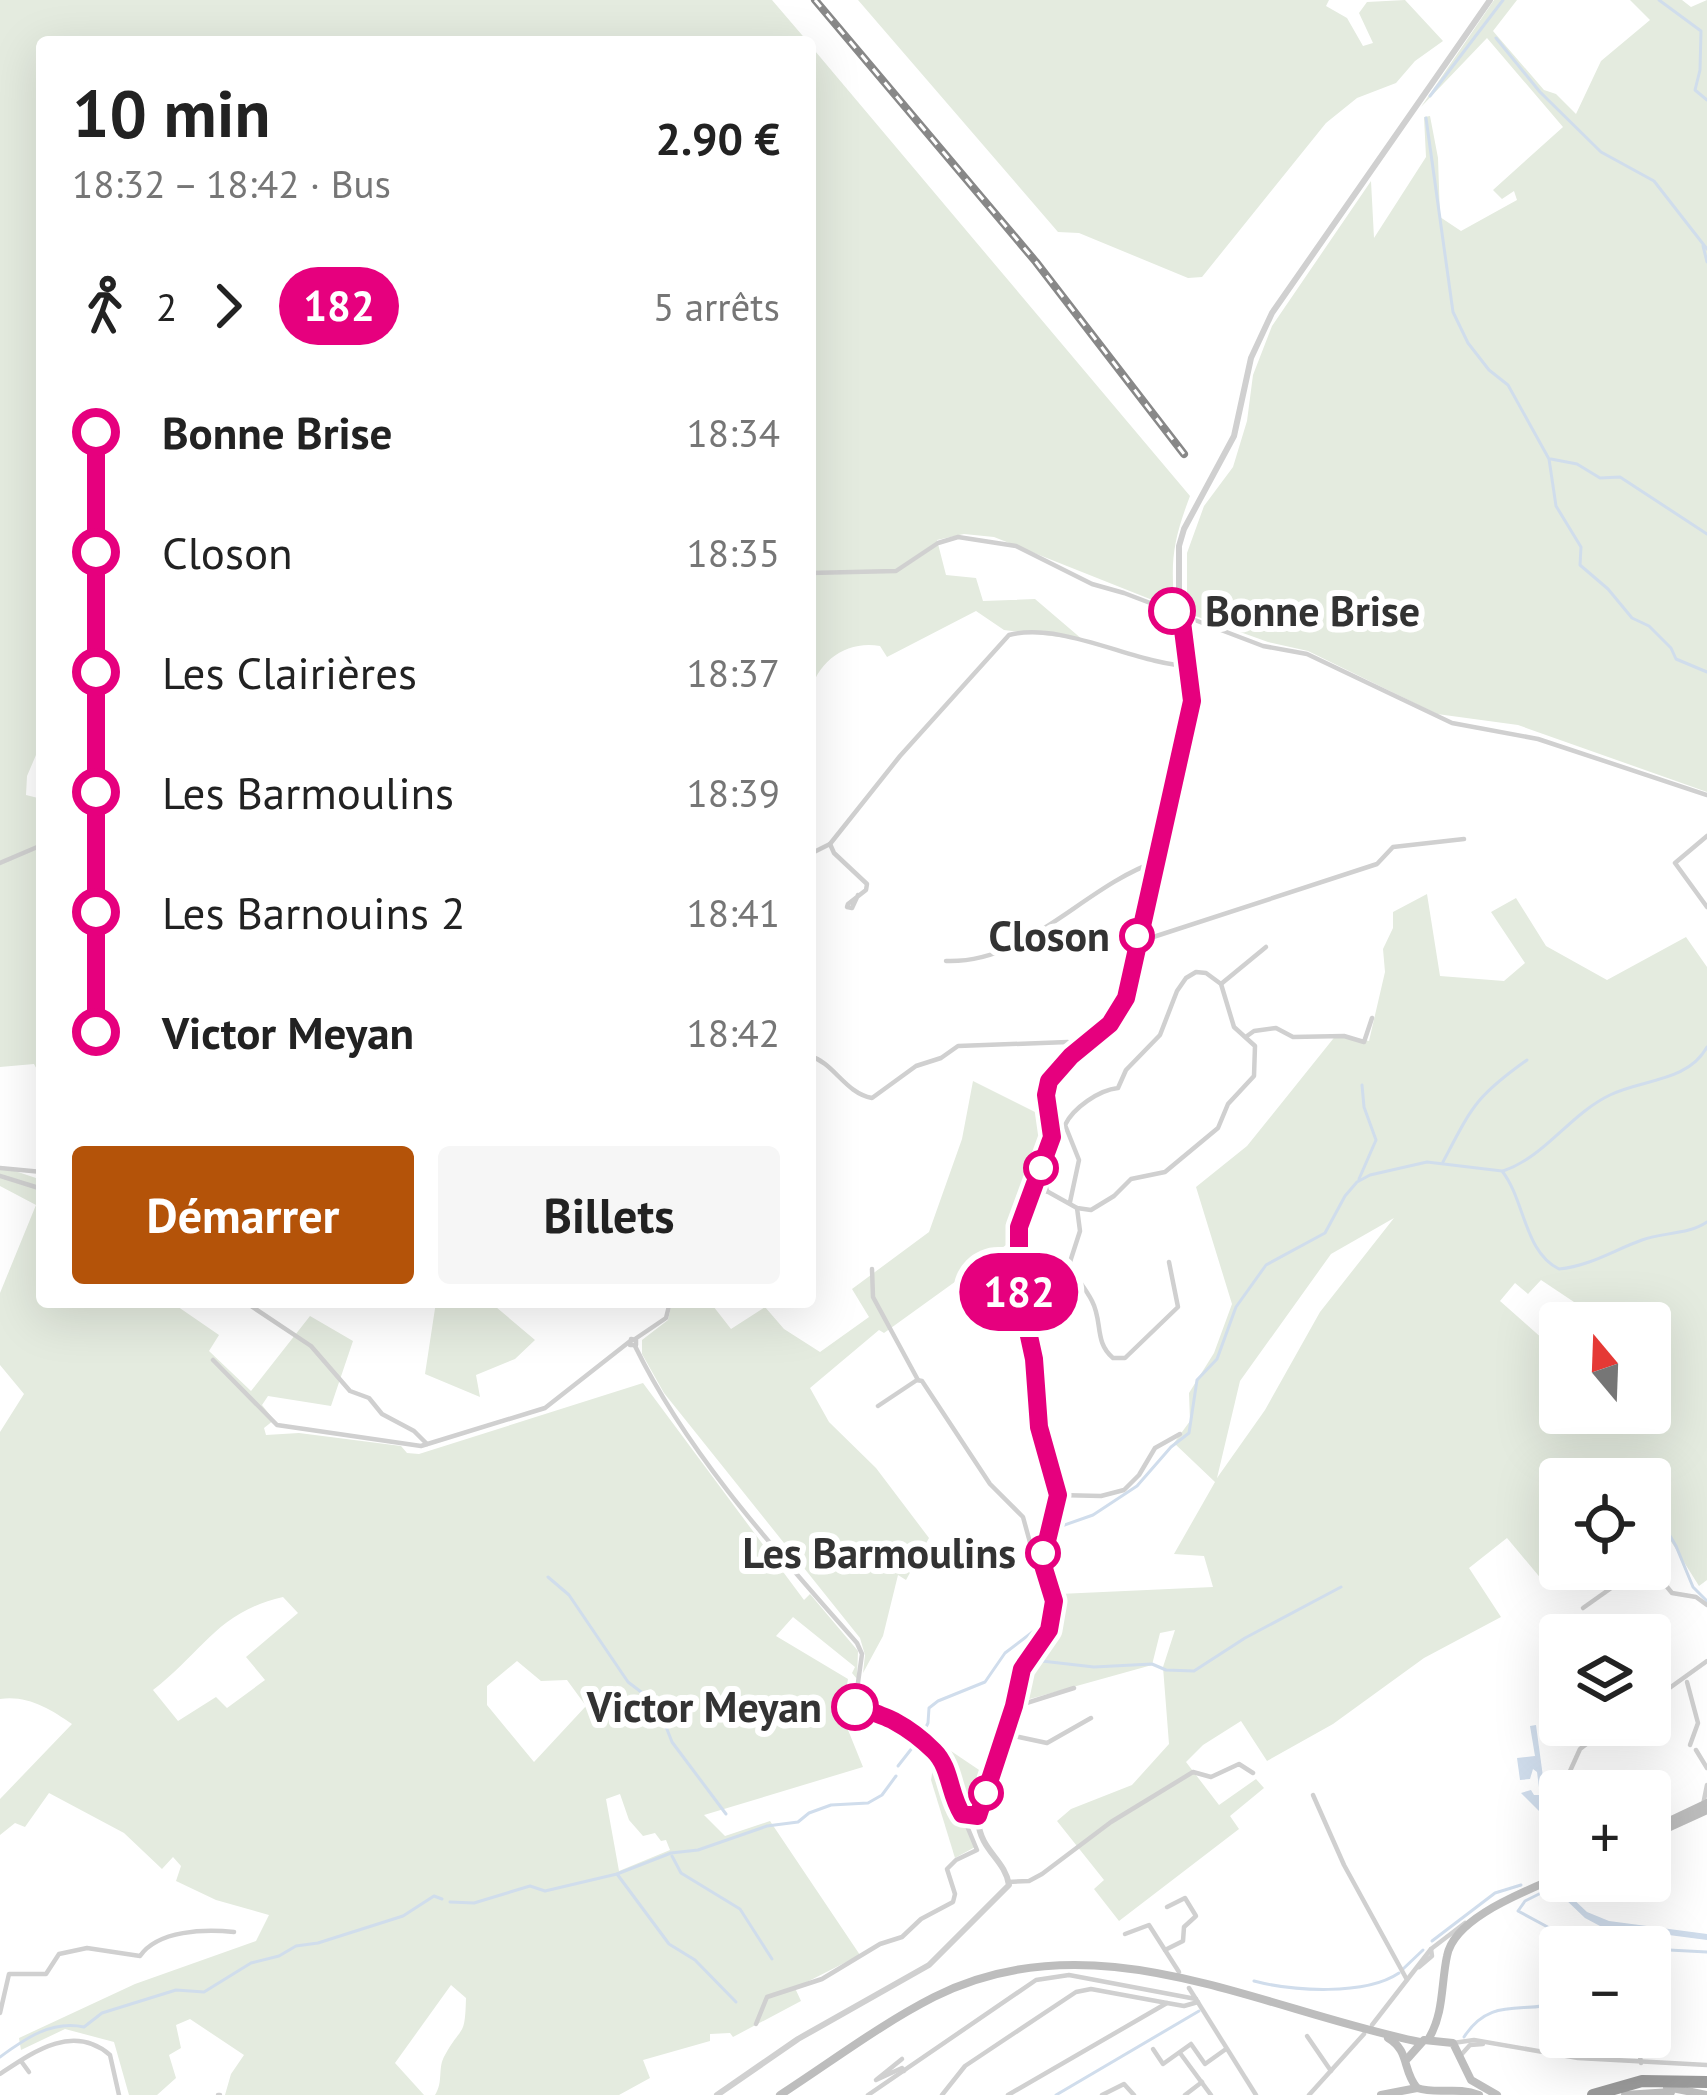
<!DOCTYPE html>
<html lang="fr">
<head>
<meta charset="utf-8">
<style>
	body { margin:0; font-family:"PT Sans",sans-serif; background:#f6f6f6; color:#222; height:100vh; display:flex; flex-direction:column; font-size:45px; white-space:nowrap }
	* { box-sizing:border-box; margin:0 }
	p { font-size:39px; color:#767676 }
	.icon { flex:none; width:66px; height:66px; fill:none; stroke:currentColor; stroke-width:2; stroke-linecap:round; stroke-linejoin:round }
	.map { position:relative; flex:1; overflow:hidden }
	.details { position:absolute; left:36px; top:36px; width:780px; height:1272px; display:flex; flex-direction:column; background:#fff; border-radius:12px; box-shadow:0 12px 48px #0002 }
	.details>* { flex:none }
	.badge { padding:0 24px; border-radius:39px; font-size:42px; line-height:78px }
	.needle { width:78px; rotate:341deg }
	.fabs { position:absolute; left:1539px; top:1302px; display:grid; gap:24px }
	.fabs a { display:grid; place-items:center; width:132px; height:132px; border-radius:12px; background:#fff; box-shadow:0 12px 48px #0002; font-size:60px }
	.map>.badge { position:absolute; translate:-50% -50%; box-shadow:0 0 0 6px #fff }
	.legs { display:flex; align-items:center; gap:18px; height:132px; padding:0 36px; font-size:39px }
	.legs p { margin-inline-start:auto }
	.headline { display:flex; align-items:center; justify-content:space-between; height:204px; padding:0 36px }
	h1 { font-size:66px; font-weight:700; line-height:90px }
	.cta { display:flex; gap:24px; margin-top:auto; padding:24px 36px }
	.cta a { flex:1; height:138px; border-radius:12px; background:#b45309; color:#fff; font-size:48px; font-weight:700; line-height:138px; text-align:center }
	.cta a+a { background:#f6f6f6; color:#222 }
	ul { padding:0 36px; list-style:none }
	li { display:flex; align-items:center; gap:42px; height:120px; font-size:45px }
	li i { display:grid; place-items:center; width:18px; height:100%; margin:0 15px; background:currentColor }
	li i::after { content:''; width:30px; height:30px; margin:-15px; border:9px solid; border-radius:50%; background:#fff }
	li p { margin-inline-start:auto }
	li:first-child i { background:linear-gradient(#0000 50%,currentColor 0) }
	li:last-child i { background:linear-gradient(currentColor 50%,#0000 0) }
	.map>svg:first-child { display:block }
</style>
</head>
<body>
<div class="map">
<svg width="1707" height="2095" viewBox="0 0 1707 2095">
	<rect width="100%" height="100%" fill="#fff"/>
	<g fill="#e4ebdf" fill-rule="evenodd">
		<path d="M 0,0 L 772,0 L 808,42 L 42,42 L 42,741 L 27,776 L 26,795 L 42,799 L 42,1079 L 34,1064 L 0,1067 Z"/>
		<path d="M 858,0 L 1329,0 L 1326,6 L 1347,18 L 1363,46 L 1373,43 L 1359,13 L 1367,2 L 1405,0 L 1443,41 L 1415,61 L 1396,83 L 1357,98 L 1326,123 L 1202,277 L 1188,278 L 1079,233 L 1058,232 Z"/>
		<path d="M 1494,0 L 1517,0 L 1493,31 L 1544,90 L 1556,94 L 1576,114 L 1601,61 L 1650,20 L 1630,0 L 1682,0 L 1691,7 L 1707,0 L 1707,792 L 1518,725 L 1437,714 L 1308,651 L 1268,642 L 1187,613 L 1187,553 L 1204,506 L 1233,467 L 1247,421 L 1253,375 L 1272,326 L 1371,181 L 1374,238 L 1426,157 L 1424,117 L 1430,116 L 1438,158 L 1440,217 L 1461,231 L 1517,200 L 1514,191 L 1502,199 L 1493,190 L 1563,127 L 1487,38 L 1421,107 Z"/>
		<path d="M 810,45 L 1190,496 C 1173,541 1170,561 1175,609 L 994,537 L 964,534 L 937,540 L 946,575 L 976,578 L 983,601 L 1035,599 L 1083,640 L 1004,630 L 976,611 L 887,657 L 880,646 C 847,640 817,661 810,694 Z"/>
		<path d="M 1427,894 L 1440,976 L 1504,981 L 1525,963 L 1491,912 L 1516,898 L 1546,946 L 1607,980 L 1686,937 L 1707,967 L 1707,1580 L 1699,1586 L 1650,1508 L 1650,1479 L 1560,1479 L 1560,1569 L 1570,1569 L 1543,1581 L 1507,1538 L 1469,1568 L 1501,1617 L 1424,1658 L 1333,1724 L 1267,1761 L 1241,1721 L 1203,1745 L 1186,1762 L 1219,1805 L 1256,1779 L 1264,1788 L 1230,1816 L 1239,1829 L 1119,1921 L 1094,1889 L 1104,1880 L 1057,1821 L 1071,1809 L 1132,1785 L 1169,1744 L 1163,1667 L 1175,1630 L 1160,1633 L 1152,1665 L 1019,1702 L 1027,1669 L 1056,1627 L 1059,1594 L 1213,1587 L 1204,1556 L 1174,1554 L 1215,1482 L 1174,1443 L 1190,1421 L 1189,1393 L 1214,1353 L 1232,1304 L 1196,1187 L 1247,1146 L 1337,1034 L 1369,1041 L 1385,972 L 1383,949 L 1393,928 L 1393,912 ZM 1394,1218 L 1320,1312 L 1265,1410 L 1217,1478 L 1240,1381 L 1331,1254 ZM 1541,1280 L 1580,1306 L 1563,1323 L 1650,1323 L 1650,1413 L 1560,1413 L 1560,1326 L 1544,1340 L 1500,1301 L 1515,1283 L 1528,1294 Z"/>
		<path d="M 973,1081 L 1049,1119 L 1042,1156 L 1026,1184 L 1013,1240 L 884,1333 L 879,1330 L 810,1388 L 829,1422 L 876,1468 L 929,1538 L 906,1580 L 898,1575 L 883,1636 L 863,1673 L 865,1655 L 860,1638 L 664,1393 L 642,1354 L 642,1340 L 668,1320 L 672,1302 L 710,1302 L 731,1329 L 765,1307 L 784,1329 L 820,1352 L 869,1317 L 852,1289 L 929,1232 L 962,1139 Z"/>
		<path d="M 0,1166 L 42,1180 L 42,1302 L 171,1302 L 219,1335 L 209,1351 L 251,1391 L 310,1316 L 353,1341 L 331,1406 L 268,1396 L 262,1405 L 274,1420 L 264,1428 L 266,1435 L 299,1433 L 401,1446 L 407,1453 L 419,1454 L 643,1383 L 804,1600 L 810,1594 L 858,1651 L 857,1679 L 852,1673 L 855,1667 L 793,1617 L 776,1636 L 848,1679 L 842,1715 L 863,1767 L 704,1815 L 725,1836 L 770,1821 L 860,1955 L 795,1988 L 801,2001 L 733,2037 L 730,2033 L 710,2034 L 710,2041 L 643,2060 L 650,2078 L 619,2095 L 435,2095 C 444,2081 437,2068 445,2055 C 462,2024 465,2039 466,1998 L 451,1985 L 395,2063 L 424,2095 L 225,2095 L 231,2074 L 244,2055 L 190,2019 L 176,2025 L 181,2048 L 169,2055 L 176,2078 L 157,2095 L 129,2095 L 114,2042 L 65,2029 L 21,2050 L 19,2038 L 135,1984 L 256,1941 L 269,1915 L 216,1900 L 176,1881 L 181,1866 L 173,1857 L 162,1869 L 124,1833 L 49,1793 L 25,1827 L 15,1823 L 0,1835 L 0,1799 L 72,1724 C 50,1709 28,1695 0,1699 L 0,1432 L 24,1394 L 0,1365 L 0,1293 L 36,1205 L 0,1186 ZM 283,1597 L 298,1613 L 246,1657 L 265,1680 L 227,1708 L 216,1697 L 178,1721 L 153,1690 C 203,1652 217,1612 283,1597 ZM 517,1661 L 541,1681 L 567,1680 L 586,1706 L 534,1762 L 487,1705 L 487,1686 ZM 620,1794 L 629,1820 L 643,1836 L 655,1833 L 661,1841 L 666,1840 L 670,1850 L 619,1871 L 606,1799 Z"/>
		<path d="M 436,1302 L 499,1302 L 496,1307 L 535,1340 L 515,1359 L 476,1375 L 480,1397 L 425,1374 Z"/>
		<path d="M 948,1749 L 988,1776 L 974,1811 L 959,1805 L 950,1770 L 937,1750 Z"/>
		<path d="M 935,1756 L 975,1847 L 955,1858 L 931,1780 Z"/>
	</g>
	<path fill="#d0ddec" d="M 1536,1725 L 1554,1858 L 1568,1894 L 1587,1912 L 1609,1921 L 1707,1934 L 1707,1940 L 1600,1926 L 1585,1918 L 1563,1897 L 1549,1863 L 1544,1816 L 1521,1793 L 1531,1790 L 1534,1795 L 1540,1795 L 1537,1772 L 1533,1769 L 1530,1779 L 1520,1780 L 1517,1758 L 1535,1756 L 1530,1726 Z"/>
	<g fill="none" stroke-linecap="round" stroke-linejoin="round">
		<g stroke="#d0ddec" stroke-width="3">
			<path d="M 1659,0 L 1701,31 L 1700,70 L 1695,90 L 1707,100"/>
			<path d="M 1496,38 L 1540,92 L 1601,152 L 1654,181 L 1707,249"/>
			<path d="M 1430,96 L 1503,0"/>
			<path d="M 1426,118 L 1453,312 L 1468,343 L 1489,370 L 1508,385 L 1549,459 L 1556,506 L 1581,547 L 1580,565 L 1608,589 L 1632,618 L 1649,626 L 1671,648 L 1676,659 L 1707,672"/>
			<path d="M 1703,246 L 1707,262"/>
			<path d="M 1551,459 L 1577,464 L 1600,478 L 1620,477 L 1707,534"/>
			<path d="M 1443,1162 C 1472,1107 1475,1097 1527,1060"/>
			<path d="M 1503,1171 C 1545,1157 1570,1114 1610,1095 C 1642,1079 1688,1082 1707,1047"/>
			<path d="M 1359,1179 L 1376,1140 L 1364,1107 L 1362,1085"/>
			<path d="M 1641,1477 L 1642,1479"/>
			<path d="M 1650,1502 L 1676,1546 L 1693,1587 L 1707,1601"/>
			<path d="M 548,1577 L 569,1595 L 628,1682 L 657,1704 L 672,1742 L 726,1814"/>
			<path d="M 1052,1581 L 1048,1554 L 1056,1528 L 1093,1515 L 1137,1486 L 1171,1447 L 1189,1433 L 1197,1380 L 1217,1359 L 1236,1307 L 1266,1265 L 1325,1233 L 1345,1196 L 1357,1182 L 1370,1175 L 1427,1162 L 1502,1171 C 1525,1200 1524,1252 1559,1269 C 1590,1266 1614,1250 1642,1240 C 1663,1232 1688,1235 1707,1222"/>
			<path d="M 1033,1660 L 1094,1667 L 1152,1664 L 1166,1670 L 1194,1671 L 1245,1638 L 1341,1587"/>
			<path d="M 921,1737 L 928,1723 L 929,1708 L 938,1701 L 985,1682 L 1005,1653 L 1043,1624 L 1045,1591"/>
			<path d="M 898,1766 L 916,1743"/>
			<path d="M 672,1856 L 681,1873 L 740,1909 L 772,1959"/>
			<path d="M 617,1874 L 669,1944 L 695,1960 L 736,2002"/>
			<path d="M 1549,1889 L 1525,1901 L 1518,1911 L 1555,1931 L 1570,1934 L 1573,1947"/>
			<path d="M 450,1902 L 474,1903 L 530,1886 L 545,1891 L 617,1874 L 671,1853 L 698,1850 L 767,1826 L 798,1822 L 809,1813 L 831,1805 L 868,1803 L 882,1795 L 896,1776"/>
			<path d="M 1432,1941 L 1495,1893 L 1521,1885"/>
			<path d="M 1573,1947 L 1619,1947"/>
			<path d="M 1650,1949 L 1707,1952"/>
			<path d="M 1403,1969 L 1423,1950"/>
			<path d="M 1254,1981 C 1292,1991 1365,1996 1399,1973"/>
			<path d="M 1464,2037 C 1491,1995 1524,2015 1560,2002"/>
			<path d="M 0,2057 C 26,2038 52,2020 84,2027 L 102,2013 L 176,1990 L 204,1992 L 251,1963 L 279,1956 L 296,1946 L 318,1943 L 403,1916 L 434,1896 L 442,1899"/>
			<path d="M 1056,2095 L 1199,2011"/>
		</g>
		<g stroke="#d0d0d0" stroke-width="4.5">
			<path d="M 810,573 L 896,571 L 938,543 L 958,537 L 1016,546 L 1092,584 L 1124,593 L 1263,646 L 1307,654 L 1452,723 L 1538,739 L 1707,795"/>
			<path d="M 1707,836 L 1675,863 L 1707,907"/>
			<path d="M 830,844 L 900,756 L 1009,635 C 1063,621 1137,665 1190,666"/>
			<path d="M 830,844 L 834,853 L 867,884 L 866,890 L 848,904 L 847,907 L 852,908 L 858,895"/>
			<path d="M 810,854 L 830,844"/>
			<path d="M 0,863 L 42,845"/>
			<path d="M 1141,941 L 1377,864 L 1393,847 L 1464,839"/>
			<path d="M 946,961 C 1028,964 1083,886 1158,861"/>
			<path d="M 1221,984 L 1266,947"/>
			<path d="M 1247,1036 L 1254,1031 L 1276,1028 L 1293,1037 L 1344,1036 L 1364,1042 L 1372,1018"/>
			<path d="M 810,1056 C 834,1063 845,1093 872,1098 L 916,1066 L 941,1058 L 958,1046 L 1068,1042 L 1080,1050"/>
			<path d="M 0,1168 L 42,1172"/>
			<path d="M 0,1176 L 42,1189"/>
			<path d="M 1034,1184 L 1077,1208 L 1091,1210 L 1114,1196 L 1131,1179 L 1165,1172 L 1218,1128 L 1228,1104 L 1254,1076 L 1255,1046 L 1234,1027 L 1221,984 L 1206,973 L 1196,972 L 1186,978 L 1177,991 L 1160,1035 L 1126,1070 L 1118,1088 C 1099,1090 1073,1108 1065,1125 L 1079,1160 L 1070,1202"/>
			<path d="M 1032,1195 L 1047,1191 L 1042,1173"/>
			<path d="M 1077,1208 L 1080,1231 L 1069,1265 C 1076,1278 1086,1289 1092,1301 C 1103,1322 1094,1342 1113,1358 L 1125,1358 L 1178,1307 L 1169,1262"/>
			<path d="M 872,1269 L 873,1297 L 918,1380"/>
			<path d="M 245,1302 L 311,1346 L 350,1391 L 369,1398 L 382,1414 L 414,1431 L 427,1444"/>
			<path d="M 631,1339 L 636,1340 L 636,1345 L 630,1345 Z"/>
			<path d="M 635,1339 L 666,1318 L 670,1302"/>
			<path d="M 635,1346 C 688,1455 777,1552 857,1643 L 862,1654 L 855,1704"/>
			<path d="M 213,1360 L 277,1425 L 421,1446 L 545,1408 L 629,1342"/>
			<path d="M 878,1406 L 917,1380 L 922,1381 L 990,1484 L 1023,1517 L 1034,1557 L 1042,1565"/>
			<path d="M 1058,1495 L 1101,1496 L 1124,1490 L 1139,1475 L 1155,1448 L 1180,1434"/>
			<path d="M 1650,1566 L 1672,1593 L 1696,1597 L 1707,1605"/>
			<path d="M 1583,1608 L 1638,1569"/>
			<path d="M 1687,1682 L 1698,1723 L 1690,1745"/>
			<path d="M 858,1702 L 863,1705 L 860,1709 L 855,1707 Z"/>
			<path d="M 1650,1702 L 1707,1661"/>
			<path d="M 1014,1707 L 1074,1688"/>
			<path d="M 859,1709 C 890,1717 932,1736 945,1768 C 952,1783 952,1800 962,1814 L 978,1816"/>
			<path d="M 1005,1734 L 1047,1743 L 1091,1718"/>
			<path d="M 1696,1750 L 1707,1768"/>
			<path d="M 1561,1791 L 1580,1749 L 1611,1725"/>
			<path d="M 1560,1794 L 1554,1819 L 1560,1859"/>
			<path d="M 1313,1795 L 1344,1865 L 1406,1978"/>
			<path d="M 1703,1805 L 1707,1785"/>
			<path d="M 1556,1812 L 1558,1842"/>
			<path d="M 1008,1882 L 1029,1881 L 1042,1874 L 1111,1822 L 1193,1772 L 1211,1777 L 1239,1764 L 1253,1773"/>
			<path d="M 1125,1934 L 1149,1925 L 1179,1972"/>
			<path d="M 1165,1950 L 1183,1941 L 1184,1927 L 1196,1916 L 1185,1898 L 1167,1907"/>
			<path d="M 1419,1967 L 1432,1956 L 1431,1949"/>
			<path d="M 1189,1988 L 1256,2095"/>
			<path d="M 0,2013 L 9,1974 L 46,1974 L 59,1954 L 87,1948 L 140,1956 C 158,1930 205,1929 234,1932"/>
			<path d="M 756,2024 L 767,1997 L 822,1979 L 880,1944 L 902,1937 L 921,1919 L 953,1902 L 955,1894 L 947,1869 L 956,1860 L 977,1850 L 962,1814"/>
			<path d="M 1372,2025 L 1431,1949 L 1465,1923"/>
			<path d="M 1307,2036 L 1331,2071"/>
			<path d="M 1637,2037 L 1641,2063"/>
			<path d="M 1453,2043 L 1474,2040 L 1578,2058 L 1707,2065"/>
			<path d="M 1153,2049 L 1163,2064 L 1191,2044 L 1205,2064 L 1226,2049"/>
			<path d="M 1180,2053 L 1211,2095"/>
			<path d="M 1461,2055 L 1470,2045 L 1483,2044"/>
			<path d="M 902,2059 L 876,2080 L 902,2068 L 904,2071"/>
			<path d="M 21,2061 L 29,2072"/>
			<path d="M 0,2074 C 33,2052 73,2023 110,2055 L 119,2095"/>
			<path d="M 218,2095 L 220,2095"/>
			<path d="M 868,2095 L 1036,1980 L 1069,1975 L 1196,1999"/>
			<path d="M 942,2095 L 965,2066 L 1076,1992 L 1091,1989 L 1167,2003"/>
			<path d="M 1008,2095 L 1167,2003 L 1184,2006 L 1198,2002"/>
			<path d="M 1102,2095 L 1124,2084 L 1134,2095"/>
			<path d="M 1185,2095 L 1202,2082"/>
			<path d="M 1309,2095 L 1364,2034"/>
		</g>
		<path stroke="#d0d0d0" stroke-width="6" d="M 717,2095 L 798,2039 L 929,1965 L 1009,1885 C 1005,1859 980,1851 978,1820 L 1022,1669 L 1049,1631 L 1054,1601 L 1042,1562 L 1058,1495 L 1039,1427 L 1034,1359 L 1019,1290 L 1019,1227 L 1053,1137 L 1046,1095 L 1049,1081 L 1071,1056 L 1110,1025 L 1126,998 L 1192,701 L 1179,595 L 1179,546 L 1184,529 L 1234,436 L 1251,358 L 1272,313 L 1490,0"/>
		<g stroke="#bdbdbd" stroke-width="8">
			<path d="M 1650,1830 L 1707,1803"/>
			<path d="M 1650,1836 L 1707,1810"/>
			<path d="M 1388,2038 C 1410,2051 1402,2070 1417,2088 C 1439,2095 1456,2086 1479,2095"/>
			<path d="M 1429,2038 C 1444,2013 1441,1984 1447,1956 C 1454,1917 1527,1891 1560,1876"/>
			<path d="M 1408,2058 L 1424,2040 L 1453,2043 L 1471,2080 L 1497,2095"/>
			<path d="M 1667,2087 L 1707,2095"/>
			<path d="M 780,2095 C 831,2062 881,2024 934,1997 C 1094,1916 1261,2010 1420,2042"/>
			<path d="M 1381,2095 L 1417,2088"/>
			<path d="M 1625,2095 L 1671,2092"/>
		</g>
		<path stroke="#9a9a9a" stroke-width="12" d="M 1593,2095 L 1642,2081 L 1707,2082"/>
		<g stroke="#888" stroke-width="8">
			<path id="rail" d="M 815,0 L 1036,262 L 1184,454"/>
		</g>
		<use href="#rail" stroke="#fff" stroke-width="3" stroke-dasharray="9" stroke-linecap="butt"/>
	</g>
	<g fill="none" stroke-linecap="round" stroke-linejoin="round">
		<g stroke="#fff" stroke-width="27">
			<path id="line-1" d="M 855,1707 L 860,1702 C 870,1714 881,1714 894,1721 C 907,1728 923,1740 934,1751 C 951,1768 949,1794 962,1814 L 978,1816 L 1014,1706 L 1022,1669 L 1049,1630 L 1054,1601 L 1042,1562 L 1058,1495 L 1039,1427 L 1034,1359 L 1019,1290 L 1019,1227 L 1052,1137 L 1046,1095 L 1049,1081 L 1071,1056 L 1110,1024 L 1126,998 L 1192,701 L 1181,614 L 1172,611"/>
		</g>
		<use href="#line-1" stroke="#e6007e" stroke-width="18"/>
	</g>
	<g fill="#fff" stroke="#e6007e" stroke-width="6">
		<circle cx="1172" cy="611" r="21"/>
		<circle cx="1137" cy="936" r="15"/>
		<circle cx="1041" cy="1168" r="15"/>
		<circle cx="1043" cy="1553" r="15"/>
		<circle cx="855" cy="1707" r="21"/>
		<circle cx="986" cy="1793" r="15"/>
	</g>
	<g text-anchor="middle" stroke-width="12" stroke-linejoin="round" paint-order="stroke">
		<g font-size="42" font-weight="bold" fill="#333" stroke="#fff" text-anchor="end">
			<text x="1205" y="626" text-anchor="start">Bonne Brise</text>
			<text x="1110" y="951">Closon</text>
			<text x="1016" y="1568">Les Barmoulins</text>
			<text x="822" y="1722">Victor Meyan</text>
		</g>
	</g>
</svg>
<div class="fabs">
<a><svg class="needle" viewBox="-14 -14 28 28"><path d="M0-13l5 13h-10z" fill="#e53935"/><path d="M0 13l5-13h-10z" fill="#767676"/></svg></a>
<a><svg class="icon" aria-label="locate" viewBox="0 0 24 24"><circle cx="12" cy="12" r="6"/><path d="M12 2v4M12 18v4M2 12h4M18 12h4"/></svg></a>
<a><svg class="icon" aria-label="layers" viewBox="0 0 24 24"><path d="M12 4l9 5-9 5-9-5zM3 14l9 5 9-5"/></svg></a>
<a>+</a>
<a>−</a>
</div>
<b class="badge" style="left:1019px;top:1292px;background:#e6007e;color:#fff">182</b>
<section class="details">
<div class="headline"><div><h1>10 min</h1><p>18:32 – 18:42 · Bus</p></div><b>2.90 €</b></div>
<div class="legs"><svg class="icon" aria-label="walk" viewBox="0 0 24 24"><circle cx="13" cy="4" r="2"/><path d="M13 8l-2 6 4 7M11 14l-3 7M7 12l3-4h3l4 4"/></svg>2<svg class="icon" aria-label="forward" viewBox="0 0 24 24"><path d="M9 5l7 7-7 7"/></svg><b class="badge" style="background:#e6007e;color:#fff">182</b><p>5 arrêts</p></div>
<ul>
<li><i style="color:#e6007e"></i><b>Bonne Brise</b><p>18:34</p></li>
<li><i style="color:#e6007e"></i><span>Closon</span><p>18:35</p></li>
<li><i style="color:#e6007e"></i><span>Les Clairières</span><p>18:37</p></li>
<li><i style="color:#e6007e"></i><span>Les Barmoulins</span><p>18:39</p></li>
<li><i style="color:#e6007e"></i><span>Les Barnouins 2</span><p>18:41</p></li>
<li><i style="color:#e6007e"></i><b>Victor Meyan</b><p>18:42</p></li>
</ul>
<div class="cta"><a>Démarrer</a><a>Billets</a></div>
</section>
</div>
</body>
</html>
